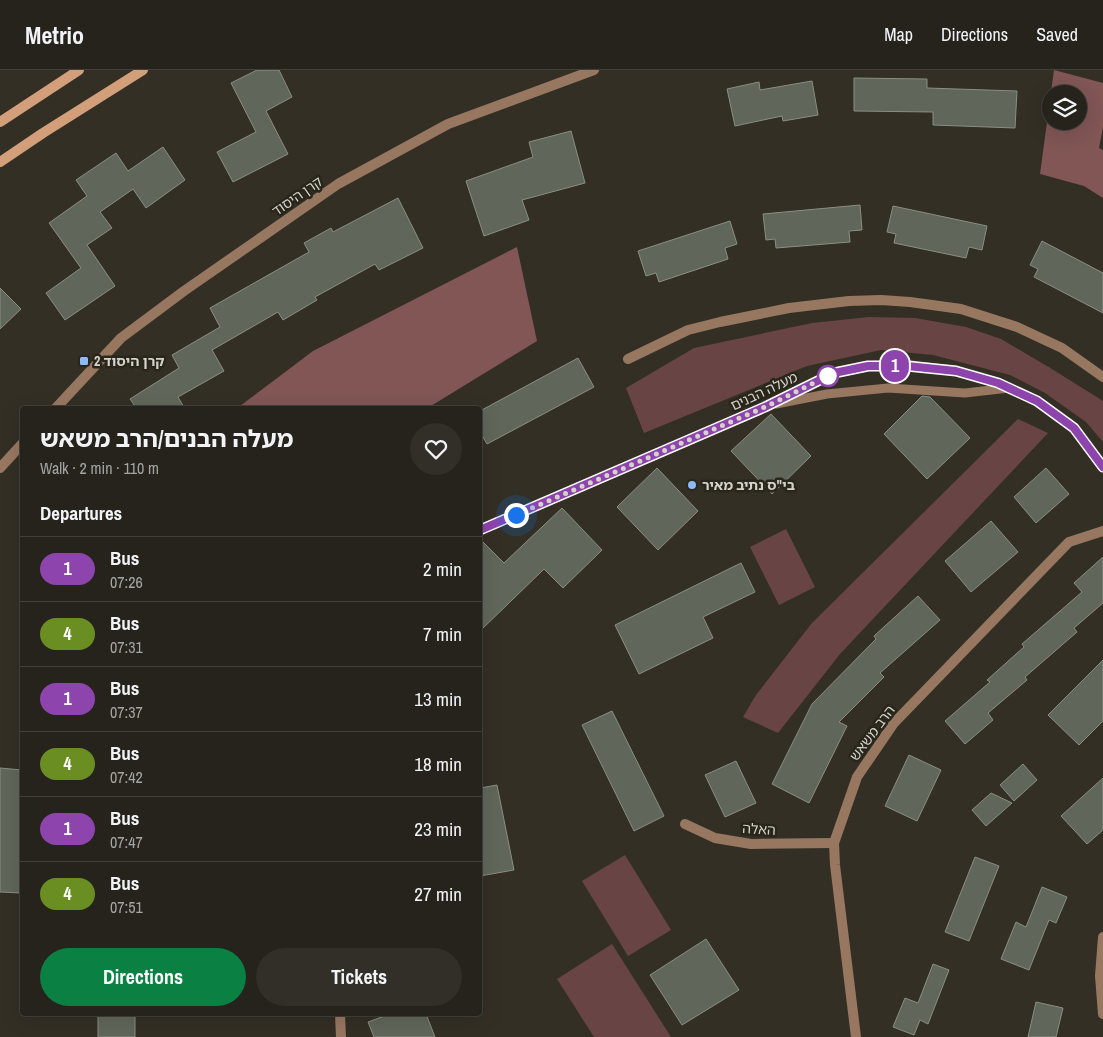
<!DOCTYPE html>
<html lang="en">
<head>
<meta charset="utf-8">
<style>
	body { margin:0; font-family:"Archivo Narrow","Noto Sans Hebrew",sans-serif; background:#322f29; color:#f1f3f6; height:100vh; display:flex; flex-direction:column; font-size:19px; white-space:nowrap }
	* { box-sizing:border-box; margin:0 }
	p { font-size:16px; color:#a4a4a3 }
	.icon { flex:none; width:28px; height:28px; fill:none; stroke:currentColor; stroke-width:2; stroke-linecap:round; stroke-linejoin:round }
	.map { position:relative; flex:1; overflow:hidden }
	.side { position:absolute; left:20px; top:336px; width:462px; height:610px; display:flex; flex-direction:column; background:#26231c; border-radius:5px; box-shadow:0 5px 20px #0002,0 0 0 1px #42403b }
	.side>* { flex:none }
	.badge { padding:0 10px; border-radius:16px; font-size:18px; line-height:32px }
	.tools { position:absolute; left:1042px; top:15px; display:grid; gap:10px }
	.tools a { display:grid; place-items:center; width:45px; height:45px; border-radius:50%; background:#26231c; box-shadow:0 5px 20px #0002,0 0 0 1px #42403b; font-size:25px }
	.you { position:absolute; width:25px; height:25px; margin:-12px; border:4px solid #fff; border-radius:50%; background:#1a73e8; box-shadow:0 0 0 8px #1a73e833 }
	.map>.badge { position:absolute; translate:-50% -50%; box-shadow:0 0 0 2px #fff }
	h2 { padding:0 20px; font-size:19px; line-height:45px }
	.round { display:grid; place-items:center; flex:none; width:52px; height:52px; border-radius:26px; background:#322f29 }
	.head { display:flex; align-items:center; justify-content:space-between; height:85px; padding:0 20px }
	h1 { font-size:24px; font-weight:700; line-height:38px }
	.button { display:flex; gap:10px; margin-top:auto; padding:10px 20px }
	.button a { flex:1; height:58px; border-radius:30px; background:#0b8043; color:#fff; font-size:20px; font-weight:700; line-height:58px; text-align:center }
	.button a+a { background:#322f29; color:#f1f3f6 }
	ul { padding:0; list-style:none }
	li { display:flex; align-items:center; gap:15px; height:65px; padding:0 20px; border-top:1px solid #42403b }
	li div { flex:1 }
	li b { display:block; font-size:19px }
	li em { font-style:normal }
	li .badge { min-width:55px; font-weight:700; text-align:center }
	header { display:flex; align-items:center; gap:30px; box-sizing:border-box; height:70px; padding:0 25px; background:#26231c; border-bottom:1px solid #42403b }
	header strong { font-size:24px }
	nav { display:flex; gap:28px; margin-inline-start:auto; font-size:18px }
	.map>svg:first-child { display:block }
</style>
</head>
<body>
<header>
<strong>Metrio</strong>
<nav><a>Map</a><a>Directions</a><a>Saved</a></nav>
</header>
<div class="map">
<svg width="1103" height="967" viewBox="0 0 1103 967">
	<rect width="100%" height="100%" fill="#332f25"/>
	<g fill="#684544">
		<path d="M 869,247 L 915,248 L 966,257 L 1001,269 L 1052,299 L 1103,331 L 1103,372 L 1086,352 L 1045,323 L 1010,305 L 933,285 L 881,280 L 807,296 L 644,363 L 626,318 L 694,278 L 812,253 Z"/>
		<path d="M 1018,349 L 1048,363 L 840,584 L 778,663 L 743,647 L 756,625 L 812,553 Z"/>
		<path d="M 786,459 L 815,517 L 779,535 L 750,477 Z"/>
		<path d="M 625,785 L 671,860 L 628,886 L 582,811 Z"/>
		<path d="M 612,874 L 671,967 L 594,967 L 557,909 Z"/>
	</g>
	<g fill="#815655" fill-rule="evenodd">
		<path d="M 1054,0 L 1103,13 L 1103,57 L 1099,78 L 1103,80 L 1103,128 L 1084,116 L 1040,104 ZM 1051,24 L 1079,24 L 1079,51 L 1051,51 Z"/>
		<path d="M 517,177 L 537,271 L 426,339 L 236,339 L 313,281 Z"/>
	</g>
	<g fill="#61665a" stroke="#8a8f83">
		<path d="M 257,0 L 279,0 L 292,27 L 266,41 L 288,84 L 233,112 L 217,82 L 256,62 L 231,13 Z"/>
		<path d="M 854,8 L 927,9 L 927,18 L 1017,21 L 1015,58 L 933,55 L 933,42 L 854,41 Z"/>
		<path d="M 812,11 L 818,45 L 783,51 L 782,46 L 735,56 L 727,19 L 759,12 L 760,20 Z"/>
		<path d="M 571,61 L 585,113 L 522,130 L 529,150 L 484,166 L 466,111 L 533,87 L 529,72 Z"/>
		<path d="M 163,77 L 185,110 L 146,138 L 133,119 L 100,142 L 112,158 L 87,175 L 115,216 L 65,250 L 46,223 L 81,198 L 49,153 L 87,126 L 76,110 L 116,83 L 128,101 Z"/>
		<path d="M 398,128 L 423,178 L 379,200 L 375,194 L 315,227 L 317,230 L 283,250 L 278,242 L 212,280 L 224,301 L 178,327 L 185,339 L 137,339 L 130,329 L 179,298 L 172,285 L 220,257 L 210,238 L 309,182 L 304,173 L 331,158 L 333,162 Z"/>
		<path d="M 860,135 L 862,160 L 849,161 L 850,172 L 776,178 L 775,169 L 766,170 L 763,144 Z"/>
		<path d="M 893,136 L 987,156 L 982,180 L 969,177 L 966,188 L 894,173 L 896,164 L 887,162 Z"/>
		<path d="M 730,151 L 737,174 L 725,178 L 728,189 L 659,212 L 656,203 L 646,206 L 638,181 Z"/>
		<path d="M 1042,171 L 1103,203 L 1103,243 L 1034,207 L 1038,199 L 1030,195 Z"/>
		<path d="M 0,218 L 21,239 L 0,259 Z"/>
		<path d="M 578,288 L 594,317 L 487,374 L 480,362 L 480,341 Z"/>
		<path d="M 922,326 L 930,327 L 970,368 L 927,409 L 884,364 Z"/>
		<path d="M 771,344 L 811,386 L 772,424 L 731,381 Z"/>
		<path d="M 657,398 L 698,441 L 658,480 L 617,437 Z"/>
		<path d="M 1046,398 L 1069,424 L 1036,453 L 1014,427 Z"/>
		<path d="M 562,438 L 602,480 L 563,518 L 544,499 L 480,561 L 480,469 L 504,493 Z"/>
		<path d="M 991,451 L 1018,482 L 971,522 L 945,491 Z"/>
		<path d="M 1103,487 L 1103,533 L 1074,558 L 1077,562 L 1025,607 L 1027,610 L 988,643 L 993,650 L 965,674 L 945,651 L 990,612 L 987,610 L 1024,577 L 1022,574 L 1082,522 L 1074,513 Z"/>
		<path d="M 741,493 L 755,522 L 703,547 L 713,568 L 639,604 L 615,555 Z"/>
		<path d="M 918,526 L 940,550 L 880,603 L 884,607 L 839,652 L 847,656 L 809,733 L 772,714 L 812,634 L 876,569 L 874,566 Z"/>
		<path d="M 1103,590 L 1103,651 L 1079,675 L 1048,645 Z"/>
		<path d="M 612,641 L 664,746 L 634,761 L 582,655 Z"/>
		<path d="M 909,685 L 941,700 L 917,751 L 885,736 Z"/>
		<path d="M 736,691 L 756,733 L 725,747 L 705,705 Z"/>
		<path d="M 1023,694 L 1037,710 L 1014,731 L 1000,715 Z"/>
		<path d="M 0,698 L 22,700 L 21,823 L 0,822 Z"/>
		<path d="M 1103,708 L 1103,760 L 1087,774 L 1061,746 Z"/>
		<path d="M 497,715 L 514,800 L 480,806 L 480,718 Z"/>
		<path d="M 991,723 L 1012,733 L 986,756 L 972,740 Z"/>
		<path d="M 975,787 L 999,796 L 969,871 L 945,862 Z"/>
		<path d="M 1042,817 L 1067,827 L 1056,853 L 1049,850 L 1029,900 L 1001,889 L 1016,852 L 1026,857 Z"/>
		<path d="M 706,869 L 739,920 L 682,955 L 650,905 Z"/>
		<path d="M 933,894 L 949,900 L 928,954 L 920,950 L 914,965 L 893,957 L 905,928 L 918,933 Z"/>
		<path d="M 1036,932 L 1063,938 L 1056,967 L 1028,967 Z"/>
		<rect x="98" y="944" width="37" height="23"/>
		<path d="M 390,944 L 426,944 L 435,967 L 374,967 L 368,952 Z"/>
	</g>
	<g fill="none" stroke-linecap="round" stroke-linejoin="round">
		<path stroke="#987760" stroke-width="9" d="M 776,334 L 827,324 L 888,318 L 965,323 L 1009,318"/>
		<g stroke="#987760" stroke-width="10">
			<path d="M 628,289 L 688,260 L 720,252 L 789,238 L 849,231 L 881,230 L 910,232 L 961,239 L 1017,257 L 1062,278 L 1103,307"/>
			<path d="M 55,339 L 121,268 L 184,221 L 338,114 L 448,54 L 594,0"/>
			<path d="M 0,398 L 22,374"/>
			<path d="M 480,460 L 765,337 L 834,303 L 868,296 L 907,295 L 956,301 L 998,313 L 1037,331 L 1074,358 L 1103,397"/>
			<path d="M 685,754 L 715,768 L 751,774 L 834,773"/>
			<path d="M 1103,867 L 1100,906 L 1103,944"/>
			<path d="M 340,944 L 341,967"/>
			<path d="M 856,967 L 835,795 L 834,773 L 857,707 L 894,653 L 1069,472 L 1103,461"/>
		</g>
		<g stroke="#d39e7a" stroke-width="10">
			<path d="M 0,52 L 79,0"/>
			<path d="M 0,92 L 43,63 L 143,0"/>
		</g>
	</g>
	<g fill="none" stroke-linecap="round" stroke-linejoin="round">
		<g stroke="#fff" stroke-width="11">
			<path id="line" d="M 480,460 L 765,337 L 834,303 L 868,296 L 907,296 L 956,301 L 998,313 L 1037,331 L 1074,358 L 1103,397"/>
		</g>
		<use href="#line" stroke="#8e44ad" stroke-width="8"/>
		<path stroke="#d5d2cc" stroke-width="5" stroke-dasharray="0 9" d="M 516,445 L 765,337 L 834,303 L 828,306"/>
	</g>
	<g fill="#8eb9fd" stroke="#29261b" stroke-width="2">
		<rect x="79" y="286" width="10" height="10" rx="2.5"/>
		<circle cx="692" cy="415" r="5"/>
	</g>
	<circle fill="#fff" stroke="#8e44ad" stroke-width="2.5" cx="828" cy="306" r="10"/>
	<g text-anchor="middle" stroke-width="5" stroke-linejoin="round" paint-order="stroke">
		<g font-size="14" fill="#d5d2cc" stroke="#29261b">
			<text transform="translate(297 126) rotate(-35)" y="5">קרן היסוד</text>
			<text transform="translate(764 321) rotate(-25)" y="5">מעלה הבנים</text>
			<text transform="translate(872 663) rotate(-53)" y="5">הרב משאש</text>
			<text transform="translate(759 759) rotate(3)" y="5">האלה</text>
		</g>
		<g font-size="14" font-weight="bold" fill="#d5d2cc" stroke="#29261b" text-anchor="start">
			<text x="94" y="296">קרן היסוד 2</text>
			<text x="702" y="420">בי"ס נתיב מאיר</text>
		</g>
	</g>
</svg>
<div class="tools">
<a><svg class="icon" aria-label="layers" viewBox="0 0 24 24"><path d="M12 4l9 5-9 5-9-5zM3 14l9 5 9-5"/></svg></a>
</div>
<div class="you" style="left:516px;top:445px"></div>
<b class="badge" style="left:895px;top:296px;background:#8e44ad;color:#fff">1</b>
<section class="side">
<div class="head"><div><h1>מעלה הבנים/הרב משאש</h1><p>Walk · 2 min · 110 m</p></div><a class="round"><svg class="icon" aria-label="heart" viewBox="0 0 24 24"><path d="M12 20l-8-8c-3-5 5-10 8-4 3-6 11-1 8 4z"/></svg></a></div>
<h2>Departures</h2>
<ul>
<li><span class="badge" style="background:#8e44ad;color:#fff">1</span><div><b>Bus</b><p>07:26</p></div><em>2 min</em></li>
<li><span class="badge" style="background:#6b8e23;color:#fff">4</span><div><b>Bus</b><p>07:31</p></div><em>7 min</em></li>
<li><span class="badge" style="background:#8e44ad;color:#fff">1</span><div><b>Bus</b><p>07:37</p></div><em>13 min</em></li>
<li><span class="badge" style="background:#6b8e23;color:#fff">4</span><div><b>Bus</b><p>07:42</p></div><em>18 min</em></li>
<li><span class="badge" style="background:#8e44ad;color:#fff">1</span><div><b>Bus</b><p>07:47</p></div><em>23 min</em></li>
<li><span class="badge" style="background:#6b8e23;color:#fff">4</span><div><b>Bus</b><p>07:51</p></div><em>27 min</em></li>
</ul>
<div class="button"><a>Directions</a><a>Tickets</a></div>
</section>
</div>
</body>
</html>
